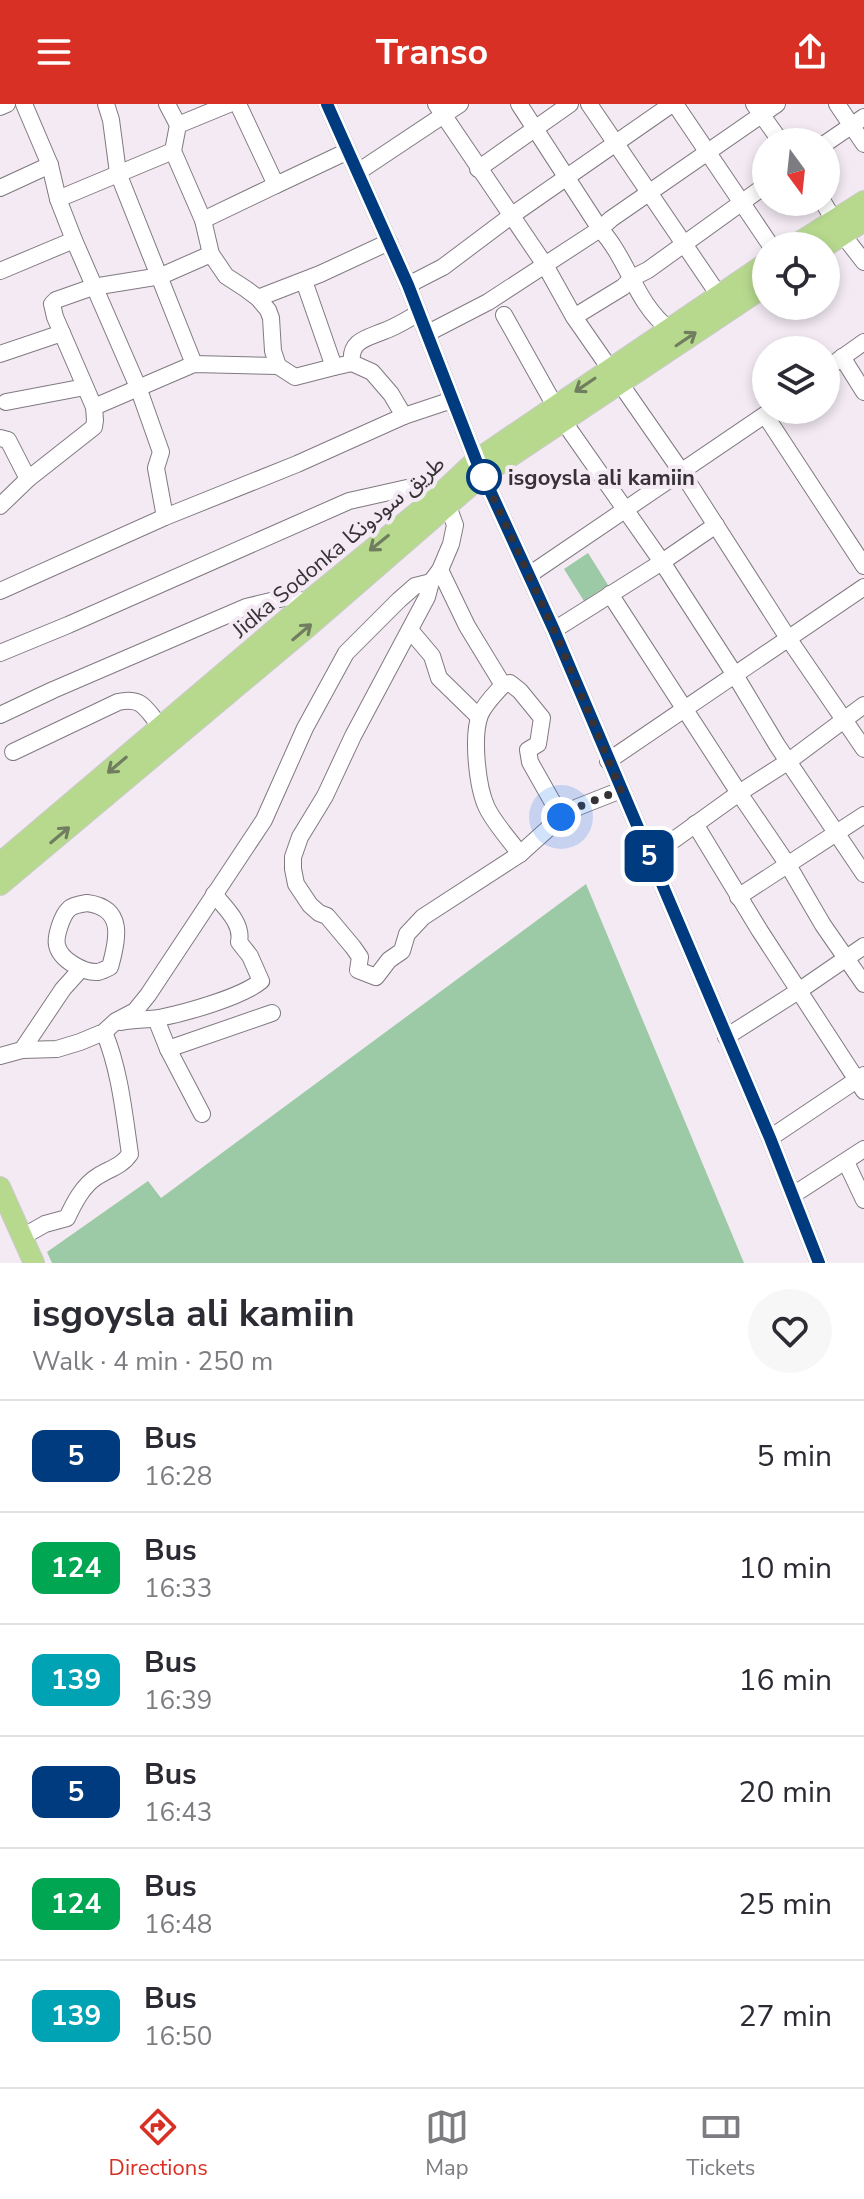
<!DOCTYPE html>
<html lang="en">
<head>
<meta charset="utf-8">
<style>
	body { margin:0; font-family:"Nunito Sans","Noto Sans Arabic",sans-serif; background:#f7f7f7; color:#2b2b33; height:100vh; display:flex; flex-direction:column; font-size:30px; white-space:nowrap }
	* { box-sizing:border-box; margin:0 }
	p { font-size:26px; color:#7c7c81 }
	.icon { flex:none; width:44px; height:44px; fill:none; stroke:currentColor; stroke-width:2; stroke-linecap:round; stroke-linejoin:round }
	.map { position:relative; height:1159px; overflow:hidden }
	.side { display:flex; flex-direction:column; background:#fff; flex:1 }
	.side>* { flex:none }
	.badge { padding:0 16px; border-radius:12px; font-size:28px; line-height:52px }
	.needle { width:52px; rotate:165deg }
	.buttons { position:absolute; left:752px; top:24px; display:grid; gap:16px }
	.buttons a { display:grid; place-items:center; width:88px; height:88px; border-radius:50%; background:#fff; box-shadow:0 4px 12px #0003; font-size:40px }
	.you { position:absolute; width:40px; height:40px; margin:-20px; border:6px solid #fff; border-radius:50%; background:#1a73e8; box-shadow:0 0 0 12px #1a73e833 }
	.map>.badge { position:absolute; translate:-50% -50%; box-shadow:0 0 0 4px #fff }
	.round { display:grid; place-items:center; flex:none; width:84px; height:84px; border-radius:42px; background:#f7f7f7 }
	.summary { display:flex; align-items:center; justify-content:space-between; height:136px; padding:0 32px }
	h1 { font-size:38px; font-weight:700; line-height:60px }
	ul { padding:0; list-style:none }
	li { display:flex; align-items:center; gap:24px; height:112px; padding:0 32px; border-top:2px solid #e1e1e2 }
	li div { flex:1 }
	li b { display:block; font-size:30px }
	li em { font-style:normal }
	li .badge { min-width:88px; font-weight:700; text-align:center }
	header { display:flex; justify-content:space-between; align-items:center; height:104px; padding:0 32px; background:#d93025; color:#fff; font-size:36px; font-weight:700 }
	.menu { display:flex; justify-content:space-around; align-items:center; height:112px; border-top:2px solid #e1e1e2; background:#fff; font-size:22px; color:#7c7c81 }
	.menu a { display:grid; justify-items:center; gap:4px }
	.menu .active { color:#d93025 }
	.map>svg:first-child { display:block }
</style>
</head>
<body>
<header><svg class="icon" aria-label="menu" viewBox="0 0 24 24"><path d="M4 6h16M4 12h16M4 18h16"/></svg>Transo<svg class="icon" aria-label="share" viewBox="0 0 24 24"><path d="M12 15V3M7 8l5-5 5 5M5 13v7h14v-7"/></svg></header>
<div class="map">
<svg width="864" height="1159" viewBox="0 0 864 1159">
	<rect width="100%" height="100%" fill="#f3eaf3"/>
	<g fill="#9cc9a6">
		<path d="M 588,449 L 608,481 L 584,497 L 564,465 Z"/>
		<path d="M 586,780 L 744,1159 L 52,1159 L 47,1148 L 148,1077 L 161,1094 Z"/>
	</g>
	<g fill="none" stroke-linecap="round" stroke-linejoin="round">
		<g stroke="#817981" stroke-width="18">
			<g id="minor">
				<path d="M 24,0 L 50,61 L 58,95 L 74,136 L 138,283 L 161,348 L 156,364 L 165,413"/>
				<path d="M 106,0 L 111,16 L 118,69 L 194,260"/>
				<path d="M 167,0 L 178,21 L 173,47 L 203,116 L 211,150 L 226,172 L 246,185 L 258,194 L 268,206 L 271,214 L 273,247 L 278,262"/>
				<path d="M 238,0 L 276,81 L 348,47"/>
				<path d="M 327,0 L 408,181 L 476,356 L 554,526 L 770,1034 L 819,1159"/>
				<path d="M 436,0 L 545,161 L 574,213 L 681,367 L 788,534 L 864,645"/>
				<path d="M 519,0 L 600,125 C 628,155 636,200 669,225"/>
				<path d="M 589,0 L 718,190 L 728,198"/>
				<path d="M 675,0 L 771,142"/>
				<path d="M 754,0 L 781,38"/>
				<path d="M 837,0 L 864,40"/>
				<path d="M 0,3 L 7,0"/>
				<path d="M 178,21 L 229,0"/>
				<path d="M 826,39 L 864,13"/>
				<path d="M 478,65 L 570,0"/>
				<path d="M 358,68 L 460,0"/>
				<path d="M 0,84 L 50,61"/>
				<path d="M 58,95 L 173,47"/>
				<path d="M 823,98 L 843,131 L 864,158"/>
				<path d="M 203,116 L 276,81"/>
				<path d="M 0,167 L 74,136"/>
				<path d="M 304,177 L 334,263"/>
				<path d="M 408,181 L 443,163 L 511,112 L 672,0"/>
				<path d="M 258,194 L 320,170 L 389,138"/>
				<path d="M 504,211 L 555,302"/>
				<path d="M 574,213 L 623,183 L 632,174 L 648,166 L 766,81"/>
				<path d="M 428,229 L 488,198 L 600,125 L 611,115 L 777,0"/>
				<path d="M 0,250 L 62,229"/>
				<path d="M 842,253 L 864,288"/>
				<path d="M 352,259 L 372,268 L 391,290 L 404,312"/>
				<path d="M 826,265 L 864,238"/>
				<path d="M 6,298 L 85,283"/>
				<path d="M 94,303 L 55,213 L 52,200 L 56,196 L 93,183 L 161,172 L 211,150"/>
				<path d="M 765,311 L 864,462"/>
				<path d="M 564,318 L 662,458 L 735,571 L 777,641 L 864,770"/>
				<path d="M 0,334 L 8,336 L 28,375"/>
				<path d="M 0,402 L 28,375 L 94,323 L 95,316 L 94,303 L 194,260 L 278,262 L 295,273 L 334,263 L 352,259 C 349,236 368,234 384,227 C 396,223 408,215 419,209"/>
				<path d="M 440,466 L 467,522 L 503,581 L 510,579 L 520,587 L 542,614 L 538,640 L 528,646 L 530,658 L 561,713"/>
				<path d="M 529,471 L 772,306"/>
				<path d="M 431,478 L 427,493 L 353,632 L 325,692 L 300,733 L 293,753 L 293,765 L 296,780 L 310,801 L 319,809 L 327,812 L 353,843 L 360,853 L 358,866 L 376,873 L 389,856 L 402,847 L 407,830 L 423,813 L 520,750 L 561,713 L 578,703 L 621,686"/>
				<path d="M 0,487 L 165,413 L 297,360 L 404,312 L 452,296"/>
				<path d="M 610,490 L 739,689 L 788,761 L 823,821 L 864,880"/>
				<path d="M 410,526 L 432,552 L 439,574 L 479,613"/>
				<path d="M 554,526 L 662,458 L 716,421"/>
				<path d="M 0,549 L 68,521 L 349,397 L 407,384 L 427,383 L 441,389"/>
				<path d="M 503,581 C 495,590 485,599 480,611 C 472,632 477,683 487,704 C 495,720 509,735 520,750"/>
				<path d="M 0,611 L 53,586 L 246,503 L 288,493 L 307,498"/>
				<path d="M 13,648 L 118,598 C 143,592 146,606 161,623"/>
				<path d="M 608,657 L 864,483"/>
				<path d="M 695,720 L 760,827 L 864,987"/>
				<path d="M 650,753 L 739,689 L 789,657 L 864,601"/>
				<path d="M 738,793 L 864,711"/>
				<path d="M 87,799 C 125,804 118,835 110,863 C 106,865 102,867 98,868 C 84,869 60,856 57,841 C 55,833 62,811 69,805 C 73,801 81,800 87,799 Z"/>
				<path d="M 156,915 L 168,945 L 202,1010"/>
				<path d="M 121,918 C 134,915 146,916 159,914 C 185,909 242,893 261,877 L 250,852 L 239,838 C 243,819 225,804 214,790"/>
				<path d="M 726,933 L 800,886 L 864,842"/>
				<path d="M 168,945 L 272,909"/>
				<path d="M 22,946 L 63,885 L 81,865"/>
				<path d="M 0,952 L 22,946 L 57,945 L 80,938 L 104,928 L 116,917 L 135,907 L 148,891 L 264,716 L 305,624 L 346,549 L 399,496 L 415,482 L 431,478 L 440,466 L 451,440 L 455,421 L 448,402"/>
				<path d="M 770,1034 L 864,971"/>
				<path d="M 846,1058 L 864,1096"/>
				<path d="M 793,1091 L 864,1045"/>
				<path d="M 22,1133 L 45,1120 L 67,1114 C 74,1099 83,1081 98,1072 C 109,1065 122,1062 130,1050 C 124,1010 120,966 104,928"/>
			</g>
		</g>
		<g stroke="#cbcacb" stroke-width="22">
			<g id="major">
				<path d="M 793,142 L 864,97"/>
				<path d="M 826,142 L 864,117"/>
				<path d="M 0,759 L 307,498 L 441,389 L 476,356 L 766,159"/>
				<path d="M 0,781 L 309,522 L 483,371 L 766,182"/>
				<path d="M 0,1083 L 34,1159"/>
			</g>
		</g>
		<use href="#minor" stroke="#fff" stroke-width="16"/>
		<use href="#major" stroke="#b6d98e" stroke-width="20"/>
	</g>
	<defs><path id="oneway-shaft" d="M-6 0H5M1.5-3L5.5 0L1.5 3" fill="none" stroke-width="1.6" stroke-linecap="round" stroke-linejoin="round" transform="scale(2)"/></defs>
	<g stroke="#707d5e">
		<use href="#oneway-shaft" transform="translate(686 235) rotate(-34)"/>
		<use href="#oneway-shaft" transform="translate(585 281) rotate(146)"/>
		<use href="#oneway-shaft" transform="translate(379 439) rotate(141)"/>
		<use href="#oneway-shaft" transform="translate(302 528) rotate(-40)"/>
		<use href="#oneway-shaft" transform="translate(117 661) rotate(140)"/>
		<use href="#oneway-shaft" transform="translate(60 731) rotate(-40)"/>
	</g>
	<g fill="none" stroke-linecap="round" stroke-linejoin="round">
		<g stroke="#fff" stroke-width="18">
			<path id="line" d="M 327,0 L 408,181 L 476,356 L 554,526 L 770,1034 L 819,1159"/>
		</g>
		<use href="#line" stroke="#003b80" stroke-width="12"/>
		<path stroke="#363236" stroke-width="8" stroke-dasharray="0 14.4" d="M 484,373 L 483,371 L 554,526 L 621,686 L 578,703 L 561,713"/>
	</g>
	<circle fill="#fff" stroke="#003b80" stroke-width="4" cx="484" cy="373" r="16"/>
	<g text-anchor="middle" stroke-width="8" stroke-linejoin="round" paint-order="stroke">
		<g font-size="22" font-weight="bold" fill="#363236" stroke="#f3eaf3" text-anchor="start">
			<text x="508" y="381">isgoysla ali kamiin</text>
		</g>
		<g font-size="22" fill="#363236" stroke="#f3eaf3">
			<text transform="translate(338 442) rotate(-40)" y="8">Jidka Sodonka طريق سودونكا</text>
		</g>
	</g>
</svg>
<div class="buttons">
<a><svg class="needle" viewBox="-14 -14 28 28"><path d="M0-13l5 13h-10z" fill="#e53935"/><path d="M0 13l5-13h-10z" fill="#7c7c81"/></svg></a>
<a><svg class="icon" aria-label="locate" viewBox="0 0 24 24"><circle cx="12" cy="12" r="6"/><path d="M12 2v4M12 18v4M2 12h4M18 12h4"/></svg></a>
<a><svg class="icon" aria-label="layers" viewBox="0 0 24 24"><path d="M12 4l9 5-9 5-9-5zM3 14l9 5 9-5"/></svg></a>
</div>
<div class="you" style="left:561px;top:713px"></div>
<b class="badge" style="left:649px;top:752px;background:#003b80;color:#fff">5</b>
</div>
<section class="side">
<div class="summary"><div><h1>isgoysla ali kamiin</h1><p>Walk · 4 min · 250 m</p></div><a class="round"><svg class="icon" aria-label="heart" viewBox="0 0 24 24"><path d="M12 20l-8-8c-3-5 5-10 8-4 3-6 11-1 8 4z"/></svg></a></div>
<ul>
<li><span class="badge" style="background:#003b80;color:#fff">5</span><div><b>Bus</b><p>16:28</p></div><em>5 min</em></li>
<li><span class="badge" style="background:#00a651;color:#fff">124</span><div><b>Bus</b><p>16:33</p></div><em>10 min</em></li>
<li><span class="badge" style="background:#00a3b4;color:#fff">139</span><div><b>Bus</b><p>16:39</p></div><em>16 min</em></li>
<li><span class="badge" style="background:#003b80;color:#fff">5</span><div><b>Bus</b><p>16:43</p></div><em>20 min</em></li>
<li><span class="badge" style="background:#00a651;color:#fff">124</span><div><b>Bus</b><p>16:48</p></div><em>25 min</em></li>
<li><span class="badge" style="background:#00a3b4;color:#fff">139</span><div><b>Bus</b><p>16:50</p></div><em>27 min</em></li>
</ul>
</section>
<nav class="menu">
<a class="active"><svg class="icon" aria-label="directions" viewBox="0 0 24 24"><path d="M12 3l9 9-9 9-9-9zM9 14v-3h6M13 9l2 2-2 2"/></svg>Directions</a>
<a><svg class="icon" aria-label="map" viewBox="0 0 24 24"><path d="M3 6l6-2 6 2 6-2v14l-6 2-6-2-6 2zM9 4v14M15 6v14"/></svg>Map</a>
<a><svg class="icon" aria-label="tickets" viewBox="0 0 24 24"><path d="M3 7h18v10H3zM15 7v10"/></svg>Tickets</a>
</nav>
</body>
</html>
